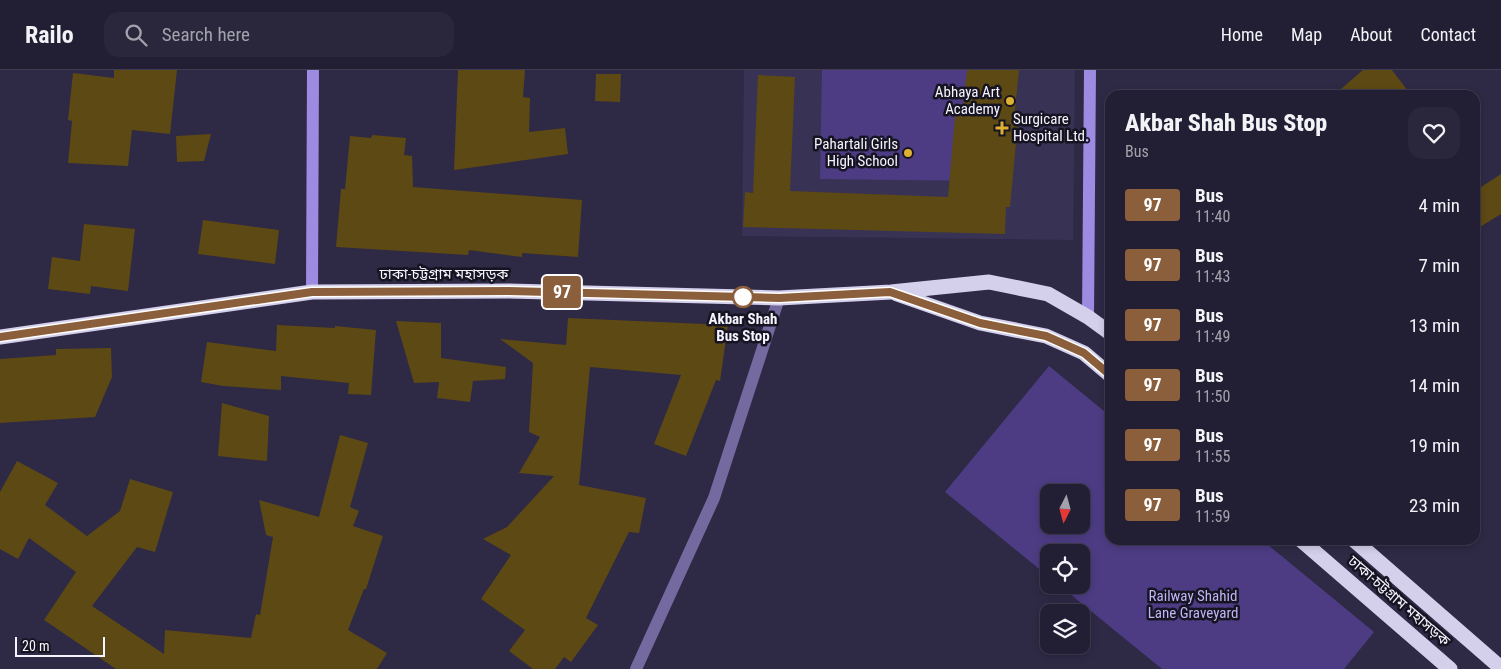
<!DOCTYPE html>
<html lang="en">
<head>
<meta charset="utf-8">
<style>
	body { margin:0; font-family:"Roboto Condensed","Noto Sans Bengali",sans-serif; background:#2a273c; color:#f1f3f6; height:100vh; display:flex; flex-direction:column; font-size:19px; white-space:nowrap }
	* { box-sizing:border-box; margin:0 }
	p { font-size:16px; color:#a2a2ac }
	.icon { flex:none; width:28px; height:28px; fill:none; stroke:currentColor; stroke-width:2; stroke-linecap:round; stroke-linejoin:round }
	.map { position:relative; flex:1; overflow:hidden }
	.drawer { position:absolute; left:1105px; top:20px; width:375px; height:455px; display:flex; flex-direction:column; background:#221f34; border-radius:15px; box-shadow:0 2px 8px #0003,0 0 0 1px #3f3d4f }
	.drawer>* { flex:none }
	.badge { padding:0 10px; border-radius:4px; font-size:18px; line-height:32px }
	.needle { width:32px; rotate:186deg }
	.fabs { position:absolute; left:1040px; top:414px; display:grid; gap:10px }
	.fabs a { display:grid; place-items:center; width:50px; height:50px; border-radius:10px; background:#221f34; box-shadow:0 2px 8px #0003,0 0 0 1px #3f3d4f; font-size:25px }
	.scale { position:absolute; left:15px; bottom:12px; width:90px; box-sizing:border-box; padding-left:5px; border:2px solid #f4f3fe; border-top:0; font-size:14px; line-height:18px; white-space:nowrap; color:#f4f3fe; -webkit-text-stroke:4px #161421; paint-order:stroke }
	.map>.badge { position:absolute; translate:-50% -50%; box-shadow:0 0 0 2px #fff }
	.round { display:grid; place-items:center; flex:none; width:52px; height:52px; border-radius:15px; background:#2a273c }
	.summary { display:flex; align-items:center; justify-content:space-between; height:85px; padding:0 20px }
	h1 { font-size:24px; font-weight:800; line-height:38px }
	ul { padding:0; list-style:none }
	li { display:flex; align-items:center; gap:15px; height:60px; padding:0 20px }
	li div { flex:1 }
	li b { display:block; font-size:19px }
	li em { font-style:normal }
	li .badge { min-width:55px; font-weight:700; text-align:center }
	header { display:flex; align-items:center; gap:30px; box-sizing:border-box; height:70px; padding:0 25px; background:#221f34; border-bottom:1px solid #3f3d4f }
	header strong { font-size:24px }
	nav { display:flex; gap:28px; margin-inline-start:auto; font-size:18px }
	.search { width:350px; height:45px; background:#2a273c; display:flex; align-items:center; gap:12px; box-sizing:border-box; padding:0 18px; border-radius:15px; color:#a2a2ac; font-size:19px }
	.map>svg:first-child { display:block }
</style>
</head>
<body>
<header>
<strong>Railo</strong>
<div class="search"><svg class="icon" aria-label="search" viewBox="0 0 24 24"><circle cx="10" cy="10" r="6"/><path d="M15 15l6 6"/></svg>Search here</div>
<nav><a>Home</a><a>Map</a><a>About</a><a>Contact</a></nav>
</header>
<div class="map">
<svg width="1501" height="599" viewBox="0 0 1501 599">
	<rect width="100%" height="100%" fill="#2e2945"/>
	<path fill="#383254" d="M 744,0 L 1075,0 L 1073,170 L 742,166 Z"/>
	<g fill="#4d3c84" fill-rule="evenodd">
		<path d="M 822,0 L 987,0 L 986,111 L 820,109 Z"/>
		<path d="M 1049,296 L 1110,346 L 1110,470 L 1262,470 L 1374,562 L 1344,599 L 1162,599 L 1059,515 L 1081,515 L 1081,482 L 1049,482 L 1049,507 L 945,422 ZM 1049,422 L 1081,422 L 1081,455 L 1049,455 Z"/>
	</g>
	<g fill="#5d4913">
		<path d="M 114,0 L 177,0 L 170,64 L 132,60 L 128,96 L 68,93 L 72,51 L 68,50 L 73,3 L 114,8 Z"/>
		<path d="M 458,0 L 525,0 L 523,27 L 530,28 L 529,62 L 565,58 L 568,84 L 454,100 Z"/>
		<path d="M 967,0 L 1019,0 L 1014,50 L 1018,51 L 1010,137 L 1006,137 L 1005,164 L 743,157 L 745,122 L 753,123 L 758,5 L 795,7 L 790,121 L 948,127 L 955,46 L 962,46 Z"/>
		<path d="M 1363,0 L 1392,0 L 1411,25 L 1334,25 Z"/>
		<path d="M 596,4 L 621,4 L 620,32 L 595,31 Z"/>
		<path d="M 211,64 L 204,91 L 177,92 L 176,66 Z"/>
		<path d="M 372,65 L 406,68 L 404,85 L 412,86 L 413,117 L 582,130 L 578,187 L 522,183 L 522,187 L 469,180 L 468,185 L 336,177 L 341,119 L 345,119 L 350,66 L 371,68 Z"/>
		<path d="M 1501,104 L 1501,144 L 1475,160 L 1475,121 Z"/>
		<path d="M 203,150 L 279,160 L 275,194 L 198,184 Z"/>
		<path d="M 84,154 L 135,159 L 128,221 L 91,216 L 90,224 L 48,219 L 52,187 L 80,191 Z"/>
		<path d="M 568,248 L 728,255 L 720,311 L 716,310 L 686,386 L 654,374 L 681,305 L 590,297 L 579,415 L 646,428 L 639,463 L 629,462 L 586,548 L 598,555 L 571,592 L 564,587 L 555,599 L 533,599 L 509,581 L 525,560 L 481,529 L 511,485 L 483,469 L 507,457 L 554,406 L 519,403 L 540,367 L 529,362 L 533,293 L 500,269 L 566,275 Z"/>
		<path d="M 396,251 L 441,253 L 441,288 L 506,297 L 505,309 L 473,311 L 470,332 L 437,328 L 439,312 L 414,313 Z"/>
		<path d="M 277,255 L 335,258 L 335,256 L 376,260 L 371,325 L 348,324 L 349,313 L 281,306 L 281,320 L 223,316 L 201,312 L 207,272 L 276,281 Z"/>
		<path d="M 111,278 L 112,307 L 95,347 L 0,353 L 0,289 L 56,285 L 56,279 Z"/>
		<path d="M 222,333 L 269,346 L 267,391 L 218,386 Z"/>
		<path d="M 340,365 L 368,373 L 350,437 L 359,441 L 353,456 L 383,466 L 366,519 L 364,519 L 348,560 L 387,583 L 377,599 L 116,599 L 44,550 L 76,502 L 29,468 L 18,489 L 0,479 L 0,422 L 17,391 L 58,413 L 45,435 L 87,466 L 120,441 L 130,409 L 173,422 L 155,482 L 137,477 L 92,536 L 164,584 L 165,560 L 251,568 L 256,544 L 260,545 L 273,467 L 266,465 L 259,430 L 319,447 Z"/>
	</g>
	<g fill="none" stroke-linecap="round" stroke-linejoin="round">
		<path stroke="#746aa0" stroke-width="12" d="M 636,599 L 714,428 L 779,228"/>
		<g stroke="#9c8be1" stroke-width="12">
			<path d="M 312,222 L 313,0"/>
			<path d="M 1088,247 L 1090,0"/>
		</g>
		<g stroke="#d4d0eb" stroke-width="15">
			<path d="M 897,224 L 980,253 L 1046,266 L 1084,283 L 1110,305"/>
			<path d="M 0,267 L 312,222 L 509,221 L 779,228 L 891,222 L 989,212 L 1048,224 L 1088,247 L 1110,263"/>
			<path d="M 1301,470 L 1450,599"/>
			<path d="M 1354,470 L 1501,598"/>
		</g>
	</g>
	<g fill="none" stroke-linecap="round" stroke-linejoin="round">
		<g stroke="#fff" stroke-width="11">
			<path id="line" d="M 0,267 L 312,222 L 509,221 L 779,228 L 890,222 L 980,253 L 1046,266 L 1084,283 L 1110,305"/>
		</g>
		<use href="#line" stroke="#8b5e3c" stroke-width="8"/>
	</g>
	<g fill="#deb133" stroke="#161421" stroke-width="2">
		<circle cx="1010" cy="31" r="5"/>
		<path d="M999.5 50.5h5v5h5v5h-5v5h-5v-5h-5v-5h5z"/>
		<circle cx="908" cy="83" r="5"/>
	</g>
	<circle fill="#fff" stroke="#8b5e3c" stroke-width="2.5" cx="743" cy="227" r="10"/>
	<g text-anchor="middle" stroke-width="5" stroke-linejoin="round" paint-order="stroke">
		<g font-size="15" fill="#f4f3fe" stroke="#161421" text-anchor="end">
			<text x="1000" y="27">Abhaya Art<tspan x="1000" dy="17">Academy</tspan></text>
			<text x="1013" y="54" text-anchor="start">Surgicare<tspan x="1013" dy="17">Hospital Ltd.</tspan></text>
			<text x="898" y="79">Pahartali Girls<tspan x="898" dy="17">High School</tspan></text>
		</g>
		<g font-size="15" fill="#f4f3fe" stroke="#161421">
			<text x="444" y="209">ঢাকা-চট্টগ্রাম মহাসড়ক</text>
			<text transform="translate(1399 531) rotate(41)" y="5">ঢাকা-চট্টগ্রাম মহাসড়ক</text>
		</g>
		<g font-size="15" font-weight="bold" fill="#f4f3fe" stroke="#161421">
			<text x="743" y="254">Akbar Shah<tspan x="743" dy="17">Bus Stop</tspan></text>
		</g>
		<g font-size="15" fill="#bfb4f6" stroke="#161421">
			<text x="1193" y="531">Railway Shahid<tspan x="1193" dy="17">Lane Graveyard</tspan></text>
		</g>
	</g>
</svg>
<div class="fabs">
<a><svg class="needle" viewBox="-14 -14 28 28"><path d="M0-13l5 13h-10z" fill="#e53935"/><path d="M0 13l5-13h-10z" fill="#a2a2ac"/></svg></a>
<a><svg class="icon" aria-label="locate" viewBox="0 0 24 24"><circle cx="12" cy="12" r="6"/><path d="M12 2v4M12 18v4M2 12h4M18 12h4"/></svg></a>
<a><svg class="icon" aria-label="layers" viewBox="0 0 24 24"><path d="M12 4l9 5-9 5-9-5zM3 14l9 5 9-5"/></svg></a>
</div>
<div class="scale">20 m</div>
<b class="badge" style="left:562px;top:222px;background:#8b5e3c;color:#fff">97</b>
<section class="drawer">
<div class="summary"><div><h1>Akbar Shah Bus Stop</h1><p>Bus</p></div><a class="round"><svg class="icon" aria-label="heart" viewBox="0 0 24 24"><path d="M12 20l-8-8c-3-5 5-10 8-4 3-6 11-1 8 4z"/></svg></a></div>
<ul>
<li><span class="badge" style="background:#8b5e3c;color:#fff">97</span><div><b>Bus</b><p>11:40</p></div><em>4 min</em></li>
<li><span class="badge" style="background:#8b5e3c;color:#fff">97</span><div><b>Bus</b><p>11:43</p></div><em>7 min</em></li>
<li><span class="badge" style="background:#8b5e3c;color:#fff">97</span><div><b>Bus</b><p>11:49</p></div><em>13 min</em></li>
<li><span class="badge" style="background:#8b5e3c;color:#fff">97</span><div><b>Bus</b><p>11:50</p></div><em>14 min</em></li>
<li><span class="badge" style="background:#8b5e3c;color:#fff">97</span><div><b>Bus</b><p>11:55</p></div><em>19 min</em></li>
<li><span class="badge" style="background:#8b5e3c;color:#fff">97</span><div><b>Bus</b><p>11:59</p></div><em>23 min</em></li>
</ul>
</section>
</div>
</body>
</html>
